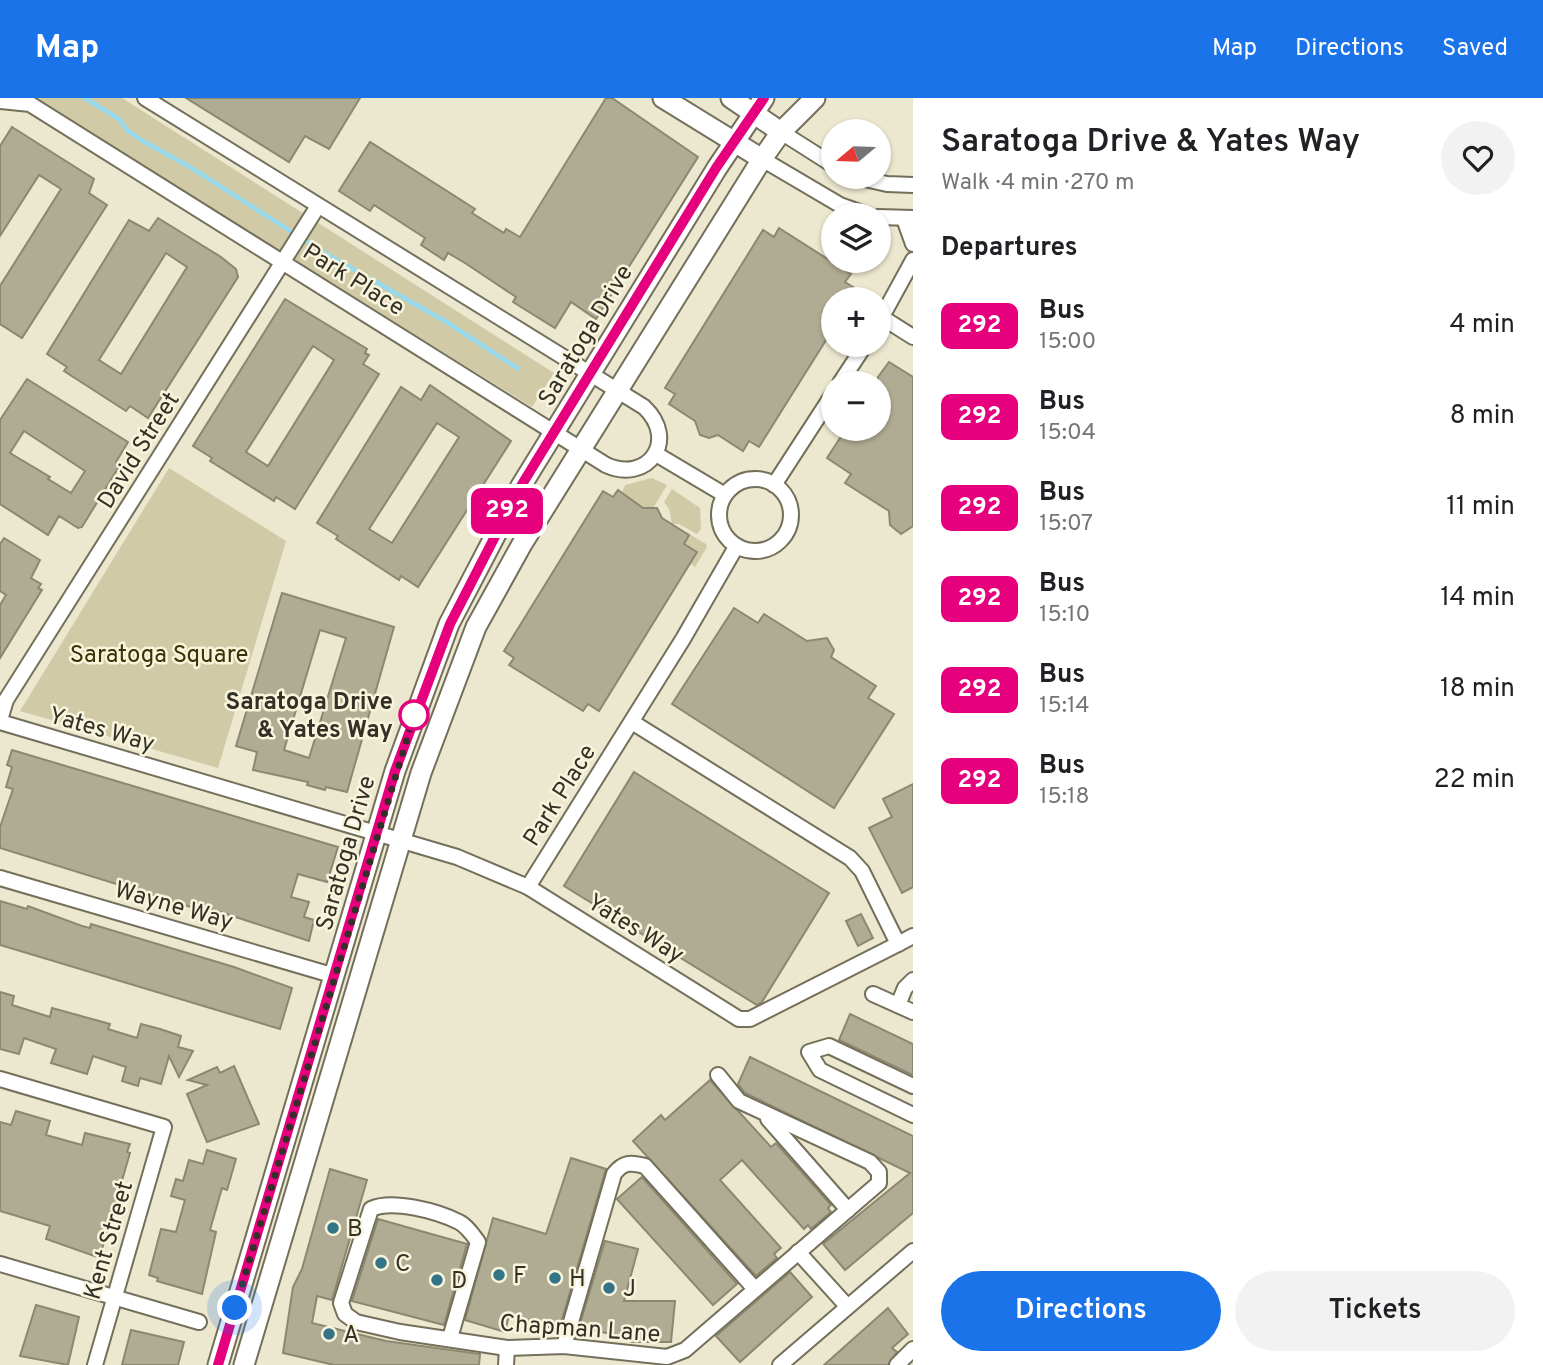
<!DOCTYPE html>
<html lang="en">
<head>
<meta charset="utf-8">
<style>
	body { margin:0; font-family:Overpass,sans-serif; background:#f2f2f2; color:#202124; height:100vh; display:flex; flex-direction:column; font-size:26px; white-space:nowrap }
	* { box-sizing:border-box; margin:0 }
	p { font-size:23px; color:#757577 }
	.icon { flex:none; width:38px; height:38px; fill:none; stroke:currentColor; stroke-width:2; stroke-linecap:round; stroke-linejoin:round }
	.map { position:relative; flex:1; overflow:hidden }
	.panel { display:flex; flex-direction:column; background:#fff; width:630px }
	.panel>* { flex:none }
	.badge { padding:0 14px; border-radius:10px; font-size:24px; line-height:46px }
	.needle { width:46px; rotate:251deg }
	.fabs { position:absolute; left:821px; top:21px; display:grid; gap:14px }
	.fabs a { display:grid; place-items:center; width:70px; height:70px; border-radius:50%; background:#fff; box-shadow:0 2px 5px #0004; font-size:35px }
	.you { position:absolute; width:35px; height:35px; margin:-18px; border:5px solid #fff; border-radius:50%; background:#1a73e8; box-shadow:0 0 0 10px #1a73e833 }
	.map>.badge { position:absolute; translate:-50% -50%; box-shadow:0 0 0 4px #fff }
	h2 { padding:0 28px; font-size:26px; line-height:63px }
	.round { display:grid; place-items:center; flex:none; width:74px; height:74px; border-radius:37px; background:#f2f2f2 }
	.overview { display:flex; align-items:center; justify-content:space-between; height:119px; padding:0 28px }
	h1 { font-size:33px; font-weight:600; line-height:52px }
	.primary-button { display:flex; gap:14px; margin-top:auto; padding:14px 28px }
	.primary-button a { flex:1; height:80px; border-radius:42px; background:#1a73e8; color:#fff; font-size:28px; font-weight:600; line-height:80px; text-align:center }
	.primary-button a+a { background:#f2f2f2; color:#202124 }
	ul { padding:0; list-style:none }
	li { display:flex; align-items:center; gap:21px; height:91px; padding:0 28px }
	li div { flex:1 }
	li b { display:block; font-size:26px }
	li em { font-style:normal }
	li .badge { min-width:77px; font-weight:700; text-align:center }
	header { display:flex; align-items:center; gap:42px; box-sizing:border-box; height:98px; padding:0 35px; background:#1a73e8; color:#fff }
	header strong { font-size:33px }
	nav { display:flex; gap:38px; margin-inline-start:auto; font-size:24px }
	main { display:flex; flex:1; min-height:0 }
	.map>svg:first-child { display:block }
</style>
</head>
<body>
<header>
<strong>Map</strong>
<nav><a>Map</a><a>Directions</a><a>Saved</a></nav>
</header>
<main>
<div class="map">
<svg width="913" height="1267" viewBox="0 0 913 1267">
	<rect width="100%" height="100%" fill="#ece7cf"/>
	<g fill="#d0caa7">
		<path d="M 37,0 L 122,0 L 554,275 L 532,309 L 39,5 Z"/>
		<path d="M 169,370 L 286,443 L 218,670 L 20,613 Z"/>
		<path d="M 652,380 L 667,387 L 654,409 L 644,411 L 622,395 L 625,387 Z"/>
		<path d="M 672,391 L 700,410 L 701,431 L 697,436 L 679,426 L 672,426 L 669,411 L 664,404 Z"/>
		<path d="M 674,427 L 706,446 L 707,449 L 695,469 L 690,465 L 698,453 L 684,446 L 689,437 Z"/>
	</g>
	<g fill="none" stroke-linecap="round" stroke-linejoin="round">
		<path stroke="#97daed" stroke-width="4.5" d="M 85,0 L 119,21 L 127,32 L 141,42 L 190,69 L 328,157 L 445,223 L 517,270"/>
	</g>
	<g fill="#b0ac94" stroke="#8c8771" stroke-width="2" fill-rule="evenodd">
		<path d="M 186,0 L 360,0 L 329,51 L 305,38 L 289,64 Z"/>
		<path d="M 606,0 L 612,0 L 698,59 L 596,221 L 571,204 L 555,230 L 513,204 L 516,199 L 465,165 L 448,155 L 444,162 L 421,147 L 425,140 L 374,107 L 370,113 L 339,93 L 370,44 L 475,111 L 472,115 L 504,135 L 506,131 L 520,139 Z"/>
		<path d="M 12,29 L 94,81 L 89,95 L 107,107 L 22,240 L 0,226 L 0,188 L 61,91 L 39,77 L 0,138 L 0,48 Z"/>
		<path d="M 158,120 L 221,159 L 236,171 L 238,179 L 148,320 L 130,308 L 126,313 L 64,273 L 67,269 L 47,256 L 129,122 L 149,133 ZM 166,155 L 187,169 L 121,276 L 99,262 Z"/>
		<path d="M 779,130 L 851,176 L 845,184 L 858,192 L 852,201 L 833,201 L 833,231 L 759,349 L 749,343 L 743,353 L 718,337 L 709,340 L 700,337 L 695,323 L 669,306 L 675,296 L 665,290 L 763,132 L 774,139 Z"/>
		<path d="M 285,201 L 367,251 L 365,255 L 369,257 L 363,266 L 379,276 L 295,411 L 276,399 L 274,403 L 210,363 L 212,360 L 193,348 ZM 313,248 L 334,262 L 268,368 L 246,354 Z"/>
		<path d="M 889,264 L 913,279 L 913,428 L 901,436 L 890,427 L 889,413 L 845,385 L 851,376 L 827,360 L 846,331 L 878,331 L 878,279 Z"/>
		<path d="M 27,281 L 128,344 L 116,364 L 120,367 L 82,429 L 78,430 L 59,418 L 48,437 L 0,406 L 0,322 ZM 24,333 L 85,373 L 71,395 L 48,381 L 50,379 L 10,355 Z"/>
		<path d="M 430,287 L 511,343 L 418,489 L 401,478 L 399,482 L 336,441 L 338,438 L 317,425 L 401,289 L 421,302 ZM 437,325 L 459,339 L 392,445 L 369,431 Z"/>
		<path d="M 618,392 L 643,410 L 657,410 L 662,420 L 689,437 L 684,446 L 697,454 L 599,613 L 588,606 L 583,613 L 509,567 L 514,560 L 504,553 L 603,393 L 613,399 Z"/>
		<path d="M 4,440 L 40,462 L 31,480 L 41,486 L 38,490 L 42,492 L 0,560 L 0,507 L 6,497 L 0,493 L 0,446 Z"/>
		<path d="M 282,495 L 394,529 L 347,694 L 326,689 L 325,692 L 307,687 L 308,684 L 253,672 L 257,654 L 236,648 ZM 320,532 L 346,540 L 309,660 L 284,652 Z"/>
		<path d="M 734,510 L 758,525 L 764,516 L 807,543 L 827,540 L 834,552 L 831,559 L 876,588 L 868,600 L 894,616 L 834,710 L 672,606 Z"/>
		<path d="M 12,652 L 338,749 L 327,784 L 298,776 L 291,799 L 309,804 L 304,819 L 314,822 L 309,843 L 205,809 L 197,811 L 0,750 L 0,729 L 13,691 L 6,689 L 12,669 L 7,667 Z"/>
		<path d="M 634,674 L 829,795 L 762,904 L 757,907 L 564,788 Z"/>
		<path d="M 913,686 L 913,789 L 902,795 L 869,730 L 892,719 L 883,701 Z"/>
		<path d="M 0,803 L 27,811 L 28,808 L 82,828 L 90,830 L 91,826 L 234,869 L 292,890 L 280,931 L 0,847 Z"/>
		<path d="M 861,816 L 873,840 L 858,848 L 846,823 Z"/>
		<path d="M 0,894 L 14,898 L 12,907 L 50,919 L 52,910 L 110,926 L 108,931 L 137,940 L 141,926 L 160,931 L 181,938 L 178,949 L 193,953 L 179,979 L 169,958 L 161,986 L 140,980 L 138,988 L 122,983 L 126,969 L 93,958 L 87,976 L 51,965 L 56,951 L 24,940 L 19,956 L 0,951 Z"/>
		<path d="M 850,916 L 913,946 L 913,977 L 839,942 Z"/>
		<path d="M 750,959 L 913,1038 L 913,1115 L 845,1172 L 823,1146 L 910,1075 L 745,995 L 738,986 Z"/>
		<path d="M 234,968 L 259,1026 L 207,1044 L 187,996 L 207,987 L 188,982 L 217,969 L 220,975 Z"/>
		<path d="M 710,982 L 771,1049 L 776,1045 L 831,1107 L 828,1110 L 831,1114 L 811,1131 L 808,1127 L 804,1131 L 742,1062 L 720,1082 L 781,1150 L 774,1156 L 777,1160 L 756,1178 L 633,1043 L 661,1017 L 665,1022 Z"/>
		<path d="M 16,1013 L 50,1023 L 46,1037 L 82,1047 L 85,1035 L 130,1046 L 127,1054 L 130,1055 L 102,1151 L 99,1151 L 97,1159 L 46,1141 L 50,1128 L 0,1113 L 0,1024 L 11,1027 Z"/>
		<path d="M 207,1052 L 236,1061 L 227,1092 L 222,1090 L 210,1132 L 216,1134 L 202,1196 L 157,1183 L 158,1180 L 149,1177 L 161,1131 L 176,1134 L 185,1102 L 171,1098 L 176,1081 L 183,1083 L 189,1062 L 203,1066 Z"/>
		<path d="M 571,1060 L 606,1071 L 559,1232 L 509,1217 L 505,1234 L 465,1222 L 493,1120 L 546,1136 Z"/>
		<path d="M 330,1071 L 367,1082 L 332,1202 L 317,1198 L 312,1225 L 386,1243 L 480,1256 L 479,1267 L 334,1267 L 283,1255 L 293,1189 L 302,1171 Z"/>
		<path d="M 642,1079 L 737,1186 L 713,1207 L 617,1101 Z"/>
		<path d="M 378,1121 L 467,1146 L 444,1227 L 352,1203 Z"/>
		<path d="M 605,1143 L 638,1151 L 624,1203 L 675,1203 L 671,1244 L 632,1244 L 633,1241 L 579,1229 Z"/>
		<path d="M 790,1174 L 812,1199 L 740,1264 L 716,1238 Z"/>
		<path d="M 36,1207 L 79,1219 L 68,1267 L 20,1258 Z"/>
		<path d="M 888,1210 L 908,1236 L 892,1250 L 897,1254 L 888,1267 L 824,1267 Z"/>
		<path d="M 131,1232 L 184,1244 L 178,1267 L 122,1267 Z"/>
	</g>
	<g fill="none" stroke-linecap="round" stroke-linejoin="round">
		<g stroke="#746f5a" stroke-width="18">
			<g id="street">
				<path d="M 0,3 L 30,6 L 606,367 C 648,386 679,342 644,309 L 145,0"/>
				<path d="M 781,34 L 833,67"/>
				<path d="M 762,61 L 840,107 L 868,117"/>
				<path d="M 856,79 L 887,86 L 913,87"/>
				<path d="M 878,119 L 913,120"/>
				<path d="M 904,121 L 913,146"/>
				<path d="M 883,220 L 913,239"/>
				<path d="M 878,226 L 913,162"/>
				<path d="M 840,285 L 865,247"/>
				<path d="M 656,356 L 725,397"/>
				<circle cx="755" cy="417" r="36"/>
				<path d="M 774,387 L 833,296"/>
				<path d="M 0,622 L 6,602 L 318,108"/>
				<path d="M 0,624 L 457,759 L 528,789 L 739,921 L 750,921 L 898,846 L 862,773 L 850,760 L 632,624"/>
				<path d="M 0,780 L 335,878"/>
				<path d="M 528,789 L 683,541 L 736,449"/>
				<path d="M 898,846 L 913,838"/>
				<path d="M 873,896 L 913,914"/>
				<path d="M 898,907 L 905,890 L 913,882"/>
				<path d="M 0,981 L 164,1029 L 95,1267"/>
				<path d="M 913,988 L 829,948 L 809,954 L 820,972 L 913,1017"/>
				<path d="M 768,1021 L 848,1112"/>
				<path d="M 798,1154 L 847,1208"/>
				<path d="M 0,1166 L 199,1224"/>
				<path d="M 450,1240 L 478,1144 C 473,1137 467,1128 459,1124 C 437,1113 392,1101 371,1111 L 341,1205 L 345,1216 L 356,1224 L 400,1234 L 507,1250 L 564,1248 L 667,1259 L 685,1252 L 879,1085 L 879,1074 L 870,1064 L 739,1003 L 718,977"/>
				<path d="M 564,1248 L 614,1076 C 623,1064 631,1064 645,1068 L 754,1190"/>
				<path d="M 506,1267 L 507,1250"/>
				<path d="M 780,1267 L 913,1153"/>
				<path d="M 897,1267 L 913,1251"/>
			</g>
		</g>
		<g stroke="#746f5a" stroke-width="23">
			<g id="secondary">
				<path d="M 663,0 L 762,61"/>
				<path d="M 731,0 L 781,34"/>
				<path d="M 218,1267 L 395,673 L 449,526 L 521,388 L 717,70 L 764,0"/>
				<path d="M 244,1267 L 421,675 L 476,529 L 522,446 L 762,61 L 781,34 L 815,0"/>
			</g>
		</g>
		<use href="#street" stroke="#fff" stroke-width="14"/>
		<use href="#secondary" stroke="#fff" stroke-width="19"/>
	</g>
	<g fill="none" stroke-linecap="round" stroke-linejoin="round">
		<g stroke="#fff" stroke-width="16">
			<path id="line" d="M 218,1267 L 395,673 L 450,526 L 521,388 L 716,70 L 764,0"/>
		</g>
		<use href="#line" stroke="#e6007e" stroke-width="10"/>
		<path stroke="#333127" stroke-width="7" stroke-dasharray="0 12.6" d="M 235,1210 L 416,611 L 414,617"/>
	</g>
	<circle fill="#fff" stroke="#e6007e" stroke-width="3.5" cx="414" cy="617" r="14"/>
	<g fill="#337587" stroke="#f9f4dc" stroke-width="2.5">
		<circle cx="333" cy="1130" r="7"/>
		<circle cx="381" cy="1165" r="7"/>
		<circle cx="499" cy="1177" r="7"/>
		<circle cx="555" cy="1180" r="7"/>
		<circle cx="437" cy="1182" r="7"/>
		<circle cx="609" cy="1190" r="7"/>
		<circle cx="329" cy="1236" r="7"/>
	</g>
	<g text-anchor="middle" stroke-width="5" stroke-linejoin="round" paint-order="stroke">
		<g font-size="24" fill="#333127" stroke="#f9f4dc">
			<text transform="translate(354 181) rotate(32)" y="8">Park Place</text>
			<text transform="translate(585 237) rotate(-59)" y="8">Saratoga Drive</text>
			<text transform="translate(138 352) rotate(-58)" y="8">David Street</text>
			<text transform="translate(102 631) rotate(16)" y="8">Yates Way</text>
			<text transform="translate(559 697) rotate(-58)" y="8">Park Place</text>
			<text transform="translate(345 755) rotate(-74)" y="8">Saratoga Drive</text>
			<text transform="translate(174 807) rotate(16)" y="8">Wayne Way</text>
			<text transform="translate(636 830) rotate(32)" y="8">Yates Way</text>
			<text transform="translate(108 1142) rotate(-74)" y="8">Kent Street</text>
			<text transform="translate(580 1230) rotate(4)" y="8">Chapman Lane</text>
		</g>
		<g font-size="24" fill="#3a3205" stroke="#f9f4dc">
			<text x="159" y="564">Saratoga Square</text>
		</g>
		<g font-size="24" font-weight="bold" fill="#333127" stroke="#f9f4dc" text-anchor="end">
			<text x="393" y="611">Saratoga Drive<tspan x="393" dy="28">&amp; Yates Way</tspan></text>
		</g>
		<g font-size="24" fill="#333127" stroke="#f9f4dc" text-anchor="start">
			<text x="347" y="1138">B</text>
			<text x="395" y="1173">C</text>
			<text x="513" y="1185">F</text>
			<text x="569" y="1188">H</text>
			<text x="451" y="1190">D</text>
			<text x="623" y="1198">J</text>
			<text x="343" y="1244">A</text>
		</g>
	</g>
</svg>
<div class="fabs">
<a><svg class="needle" viewBox="-14 -14 28 28"><path d="M0-13l5 13h-10z" fill="#e53935"/><path d="M0 13l5-13h-10z" fill="#757577"/></svg></a>
<a><svg class="icon" aria-label="layers" viewBox="0 0 24 24"><path d="M12 4l9 5-9 5-9-5zM3 14l9 5 9-5"/></svg></a>
<a>+</a>
<a>−</a>
</div>
<div class="you" style="left:235px;top:1210px"></div>
<b class="badge" style="left:507px;top:413px;background:#e6007e;color:#fff">292</b>
</div>
<section class="panel">
<div class="overview"><div><h1>Saratoga Drive &amp; Yates Way</h1><p>Walk · 4 min · 270 m</p></div><a class="round"><svg class="icon" aria-label="heart" viewBox="0 0 24 24"><path d="M12 20l-8-8c-3-5 5-10 8-4 3-6 11-1 8 4z"/></svg></a></div>
<h2>Departures</h2>
<ul>
<li><span class="badge" style="background:#e6007e;color:#fff">292</span><div><b>Bus</b><p>15:00</p></div><em>4 min</em></li>
<li><span class="badge" style="background:#e6007e;color:#fff">292</span><div><b>Bus</b><p>15:04</p></div><em>8 min</em></li>
<li><span class="badge" style="background:#e6007e;color:#fff">292</span><div><b>Bus</b><p>15:07</p></div><em>11 min</em></li>
<li><span class="badge" style="background:#e6007e;color:#fff">292</span><div><b>Bus</b><p>15:10</p></div><em>14 min</em></li>
<li><span class="badge" style="background:#e6007e;color:#fff">292</span><div><b>Bus</b><p>15:14</p></div><em>18 min</em></li>
<li><span class="badge" style="background:#e6007e;color:#fff">292</span><div><b>Bus</b><p>15:18</p></div><em>22 min</em></li>
</ul>
<div class="primary-button"><a>Directions</a><a>Tickets</a></div>
</section>
</main>
</body>
</html>
